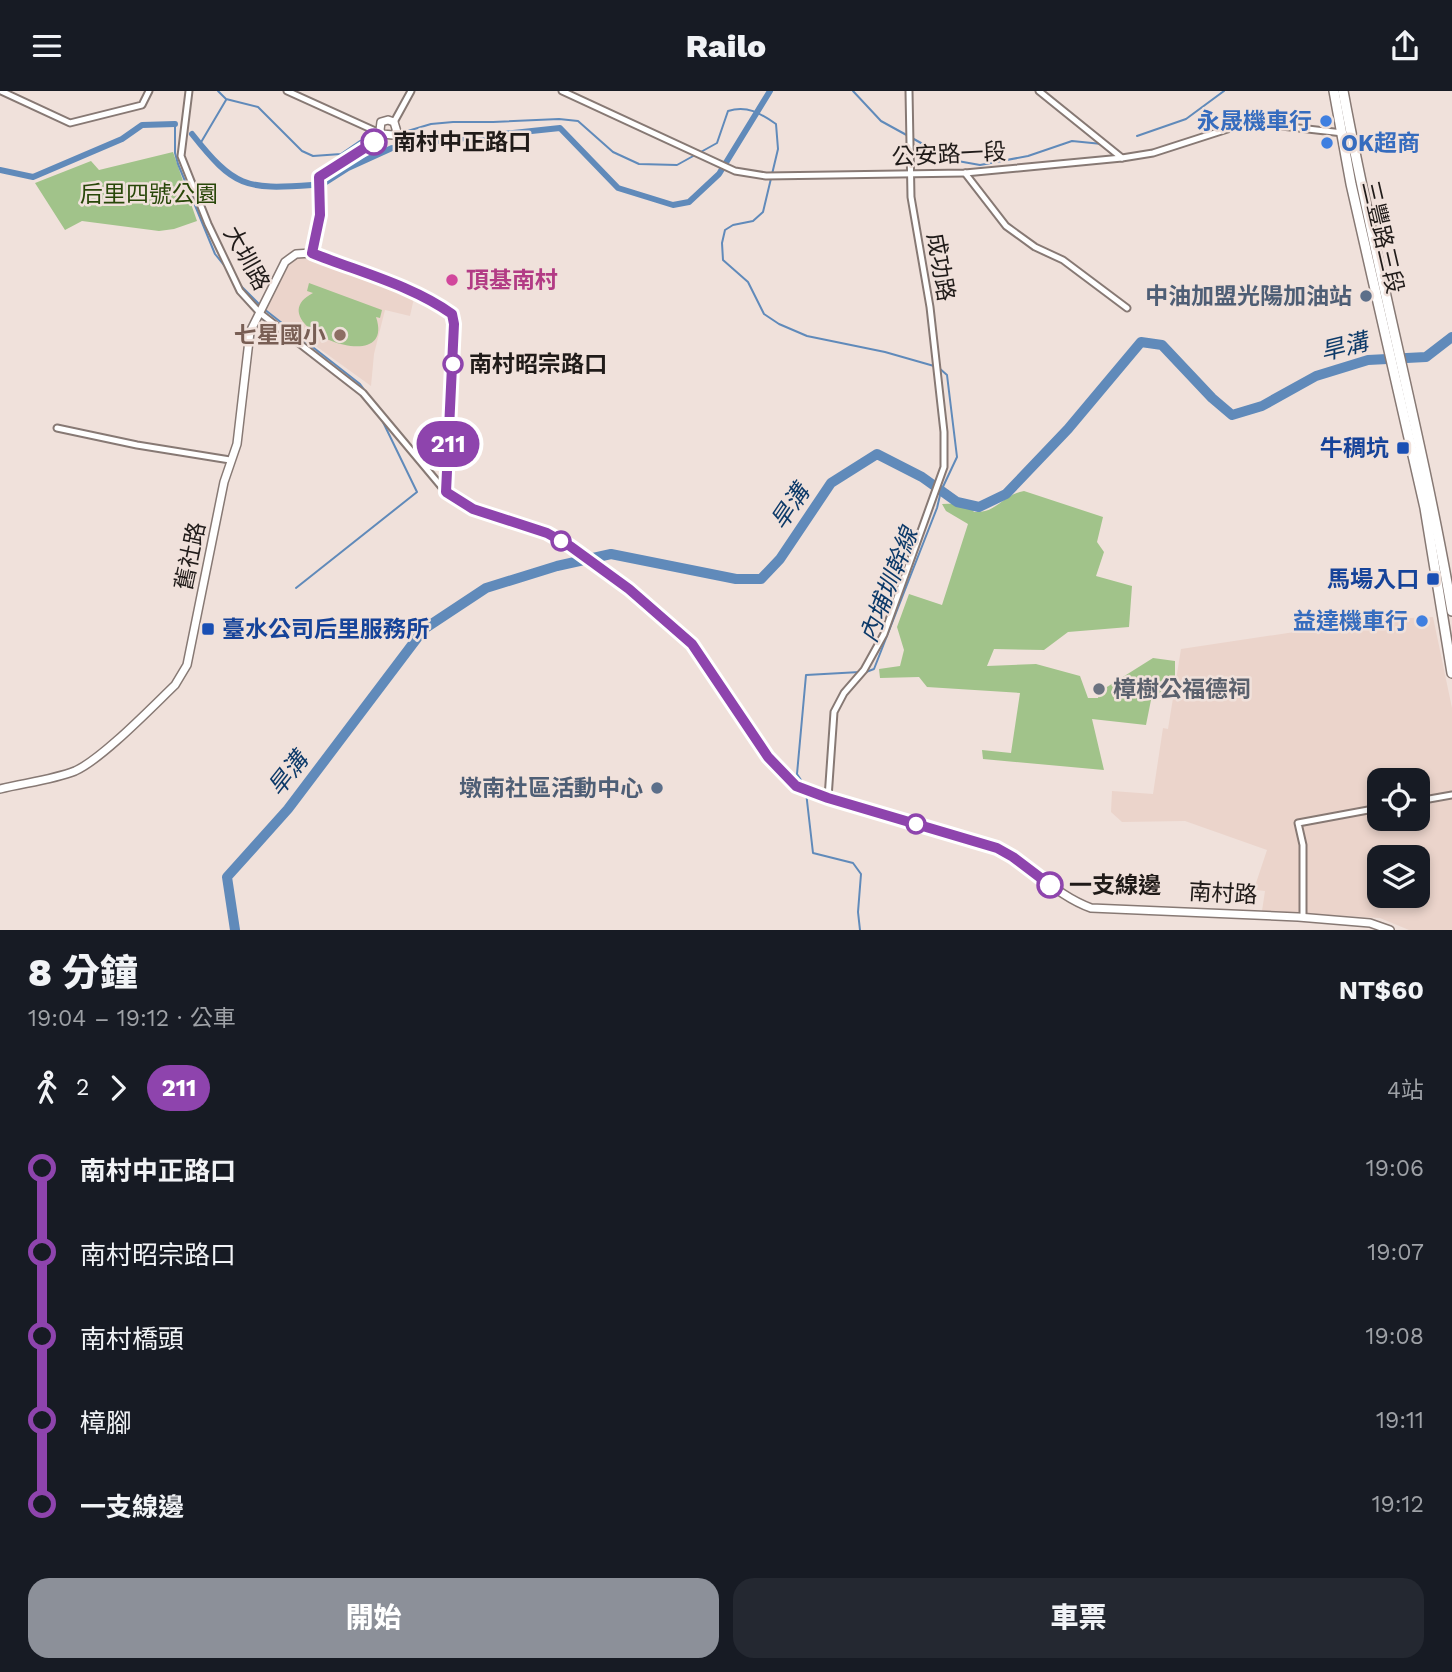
<!DOCTYPE html>
<html lang="zh-TW">
<head>
<meta charset="utf-8">
<style>
	body { margin:0; font-family:"Work Sans","Noto Sans TC",sans-serif; background:#242831; color:#f1f3f6; height:100vh; display:flex; flex-direction:column; font-size:26px; white-space:nowrap }
	* { box-sizing:border-box; margin:0 }
	p { font-size:23px; color:#9ea1a6 }
	.icon { flex:none; width:38px; height:38px; fill:none; stroke:currentColor; stroke-width:2; stroke-linecap:round; stroke-linejoin:round }
	.map { position:relative; height:839px; overflow:hidden }
	.side { display:flex; flex-direction:column; background:#171b24; flex:1 }
	.side>* { flex:none }
	.badge { padding:0 14px; border-radius:23px; font-size:24px; line-height:46px }
	.buttons { position:absolute; left:1367px; top:677px; display:grid; gap:14px }
	.buttons a { display:grid; place-items:center; width:63px; height:63px; border-radius:14px; background:#171b24; box-shadow:0 4px 10px #0003; font-size:35px }
	.map>.badge { position:absolute; translate:-50% -50%; box-shadow:0 0 0 4px #fff }
	.legs { display:flex; align-items:center; gap:10px; height:77px; padding:0 28px; font-size:23px }
	.legs p { margin-inline-start:auto }
	.overview { display:flex; align-items:center; justify-content:space-between; height:119px; padding:0 28px }
	h1 { font-size:38px; font-weight:800; line-height:52px }
	.primary-button { display:flex; gap:14px; margin-top:auto; padding:14px 28px }
	.primary-button a { flex:1; height:80px; border-radius:21px; background:#8c9099; color:#fff; font-size:28px; font-weight:800; line-height:80px; text-align:center }
	.primary-button a+a { background:#242831; color:#f1f3f6 }
	ul { padding:0 28px; list-style:none }
	li { display:flex; align-items:center; gap:24px; height:84px; font-size:26px }
	li i { display:grid; place-items:center; width:10px; height:100%; margin:0 9px; background:currentColor }
	li i::after { content:''; width:18px; height:18px; margin:-9px; border:5px solid; border-radius:50%; background:#171b24 }
	li p { margin-inline-start:auto }
	li:first-child i { background:linear-gradient(#0000 50%,currentColor 0) }
	li:last-child i { background:linear-gradient(currentColor 50%,#0000 0) }
	header { display:flex; justify-content:space-between; align-items:center; height:91px; padding:0 28px; background:#171b24; font-size:32px; font-weight:800 }
	.map>svg:first-child { display:block }
</style>
</head>
<body>
<header><svg class="icon" aria-label="menu" viewBox="0 0 24 24"><path d="M4 6h16M4 12h16M4 18h16"/></svg>Railo<svg class="icon" aria-label="share" viewBox="0 0 24 24"><path d="M12 15V3M7 8l5-5 5 5M5 13v7h14v-7"/></svg></header>
<div class="map">
<svg width="1452" height="839" viewBox="0 0 1452 839">
	<rect width="100%" height="100%" fill="#f0e1db"/>
	<g fill="#ebd4cb" fill-rule="evenodd">
		<path d="M 306,164 L 414,207 L 410,225 L 385,219 L 374,263 L 371,295 L 266,219 L 287,175 L 293,169 Z"/>
		<path d="M 1369,522 L 1382,522 L 1410,527 L 1433,526 L 1452,617 L 1452,839 L 1409,839 L 1380,827 L 1262,820 L 1265,800 L 1256,799 L 1256,792 L 1267,759 L 1185,730 L 1122,731 L 1111,721 L 1112,700 L 1153,703 L 1163,637 L 1168,638 L 1181,558 L 1301,540 L 1306,532 L 1351,530 ZM 1379,690 L 1418,690 L 1418,728 L 1379,728 ZM 1379,766 L 1418,766 L 1418,805 L 1379,805 Z"/>
	</g>
	<g fill="#a1c38a">
		<path d="M 173,61 L 197,130 L 174,138 L 159,140 L 82,130 L 65,139 L 35,92 L 91,70 L 99,79 Z"/>
		<path d="M 309,192 L 382,219 L 380,227 L 376,226 C 398,291 254,232 313,202 L 307,200 Z"/>
		<path d="M 1024,400 L 1103,426 L 1097,451 L 1104,461 L 1096,485 L 1132,495 L 1129,536 L 1068,541 L 1044,559 L 994,558 L 987,575 L 1036,573 L 1080,585 L 1088,607 L 1098,607 L 1099,601 L 1153,567 L 1175,570 L 1175,598 L 1163,599 L 1151,609 L 1146,634 L 1092,628 L 1104,679 L 983,668 L 982,659 L 1011,662 L 1020,602 L 927,596 L 919,586 L 880,587 L 879,578 L 900,575 L 904,559 L 897,536 L 909,503 L 942,514 L 968,433 L 946,420 L 942,413 L 968,412 L 974,421 C 998,422 1002,404 1024,400 Z"/>
	</g>
	<g fill="none" stroke-linecap="round" stroke-linejoin="round">
		<g stroke="#608aba" stroke-width="2">
			<path d="M 218,0 L 226,8 L 258,16 L 302,60 L 313,65 L 341,63 L 360,50 L 371,49"/>
			<path d="M 853,0 L 881,30 L 952,69 L 980,74 L 1028,65 L 1072,50 L 1102,53"/>
			<path d="M 175,33 L 175,62 L 178,73 L 215,163 L 227,178"/>
			<path d="M 401,42 L 431,33 L 453,31 L 493,31 L 559,28 L 578,30 L 613,61 L 639,73 L 677,74 L 695,64"/>
			<path d="M 1137,45 L 1186,28 L 1224,0"/>
			<path d="M 200,53 L 226,9"/>
			<path d="M 699,62 L 717,52 L 728,20 C 747,14 760,22 776,33 L 778,58 L 763,121 L 753,130 L 733,134 L 725,139 L 722,152 L 723,169 L 748,191 L 764,223 L 779,233 L 807,245 L 885,261 L 934,275"/>
			<path d="M 239,193 L 260,214"/>
			<path d="M 264,218 L 360,293 L 371,308"/>
			<path d="M 296,497 L 417,401 L 382,329"/>
			<path d="M 866,581 L 874,578 L 937,417 L 941,400 L 957,366 L 947,284 L 939,277"/>
			<path d="M 805,695 L 797,683 L 806,584 L 860,581"/>
			<path d="M 806,701 L 813,762 L 853,772 L 861,783 L 858,821 L 860,839"/>
		</g>
		<g stroke="#608aba" stroke-width="6">
			<path d="M 192,43 C 234,96 245,99 312,94"/>
			<path d="M 410,53 L 560,37 L 618,97 L 673,114 L 689,111 L 719,83 L 770,0"/>
			<path d="M 0,79 L 33,86 L 122,48 L 142,34 L 175,33"/>
			<path d="M 326,91 L 348,77 L 392,57"/>
		</g>
		<path stroke="#608aba" stroke-width="10" d="M 235,839 L 227,786 L 288,718 L 424,538 L 486,497 L 557,475 L 611,463 L 736,488 L 761,488 L 780,468 L 831,392 L 877,363 L 922,386 L 957,411 L 979,416 L 1006,403 L 1068,338 L 1141,251 L 1162,254 L 1212,307 L 1232,324 L 1262,315 L 1316,285 L 1368,269 L 1426,266 L 1452,246"/>
		<g stroke="#877974" stroke-width="9">
			<g id="minor">
				<path d="M 1,0 L 70,32 L 142,14 L 149,0"/>
				<path d="M 189,0 L 181,65 L 208,133 L 240,200 L 260,222 L 363,302 L 445,400"/>
				<path d="M 287,0 L 382,43"/>
				<path d="M 562,0 L 735,80 L 766,85 L 965,82 L 1122,67 L 1153,62 L 1243,33 L 1263,33 L 1343,42"/>
				<path d="M 1039,0 L 1122,67"/>
				<path d="M 394,31 L 411,0"/>
				<path d="M 965,82 L 1006,135 L 1035,156 L 1063,169 L 1127,217"/>
				<path d="M 57,337 L 137,354 L 230,369"/>
				<path d="M 828,707 L 834,621 L 844,602 L 864,579 L 884,543 L 944,376 L 944,341 L 930,216 L 911,106 L 909,0"/>
				<path d="M 1418,710 L 1452,704"/>
				<path d="M 1303,826 L 1303,754 L 1298,732 L 1379,717"/>
			</g>
		</g>
		<g stroke="#877974" stroke-width="10">
			<g id="tertiary">
				<path d="M 382,43 L 380,39 L 381,31 L 388,29 L 394,31 L 397,41 L 393,44 L 382,43 L 366,58 L 319,86 L 320,124 L 312,162 L 414,201 L 452,223 L 454,233 L 445,401 L 473,418 L 547,442 L 570,455 L 629,498 L 692,553 L 768,666 L 796,695 L 828,707 L 997,757 C 1031,774 1055,804 1091,817 L 1298,826 L 1370,832 L 1390,839"/>
				<path d="M 0,698 C 24,692 52,689 75,680 C 102,668 152,616 175,594 L 187,574 L 224,391 L 237,353 L 250,241 L 285,171 L 296,163 L 312,162"/>
			</g>
		</g>
		<g stroke="#877974" stroke-width="12">
			<g id="primary">
				<path d="M 1334,0 L 1351,93 L 1425,417 L 1452,582"/>
				<path d="M 1343,0 C 1375,174 1422,345 1452,520"/>
			</g>
		</g>
		<use href="#minor" stroke="#fff" stroke-width="5"/>
		<use href="#tertiary" stroke="#fff" stroke-width="7"/>
		<use href="#primary" stroke="#fff" stroke-width="9"/>
	</g>
	<g fill="none" stroke-linecap="round" stroke-linejoin="round">
		<g stroke="#fff" stroke-width="16">
			<path id="line-1" d="M 374,51 L 319,86 L 320,124 L 312,162 C 359,181 411,194 452,223 L 454,233 L 446,401 L 473,418 L 547,442 L 570,455 L 629,498 L 692,553 L 768,666 L 796,695 L 828,707 L 997,757 L 1013,766 L 1050,794"/>
		</g>
		<use href="#line-1" stroke="#8e44ad" stroke-width="10"/>
	</g>
	<g fill="#3f7fe0" stroke="#f0e1db" stroke-width="2.5">
		<circle cx="1326" cy="30" r="7"/>
		<circle cx="1327" cy="52" r="7"/>
		<circle cx="1422" cy="530" r="7"/>
	</g>
	<g fill="#fff" stroke="#8e44ad" stroke-width="3.5">
		<circle cx="374" cy="51" r="12"/>
		<circle cx="453" cy="273" r="9"/>
		<circle cx="561" cy="450" r="9"/>
		<circle cx="916" cy="733" r="9"/>
		<circle cx="1050" cy="794" r="12"/>
	</g>
	<circle fill="#d1479c" stroke="#f0e1db" stroke-width="2.5" cx="452" cy="189" r="7"/>
	<g fill="#5c6f8a" stroke="#f0e1db" stroke-width="2.5">
		<circle cx="1366" cy="205" r="7"/>
		<circle cx="657" cy="697" r="7"/>
	</g>
	<circle fill="#8d6e63" stroke="#f0e1db" stroke-width="2.5" cx="340" cy="244" r="7"/>
	<g fill="#1a4fb4" stroke="#f0e1db" stroke-width="2.5">
		<rect x="1396" y="350" width="14" height="14" rx="3.5"/>
		<rect x="1426" y="481" width="14" height="14" rx="3.5"/>
		<rect x="201" y="531" width="14" height="14" rx="3.5"/>
	</g>
	<circle fill="#6b7280" stroke="#f0e1db" stroke-width="2.5" cx="1099" cy="598" r="7"/>
	<g text-anchor="middle" stroke-width="5" stroke-linejoin="round" paint-order="stroke">
		<g font-size="23" font-weight="bold" fill="#366cbe" stroke="#f0e1db" text-anchor="end">
			<text x="1312" y="38">永晟機車行</text>
			<text x="1341" y="60" text-anchor="start">OK超商</text>
			<text x="1408" y="538">益達機車行</text>
		</g>
		<g font-size="23" font-weight="bold" fill="#201b19" stroke="#f0e1db" text-anchor="start">
			<text x="393" y="59">南村中正路口</text>
			<text x="469" y="281">南村昭宗路口</text>
			<text x="1069" y="802">一支線邊</text>
		</g>
		<g font-size="23" fill="#201b19" stroke="#f0e1db">
			<text transform="translate(949 63) rotate(-3)" y="8">公安路一段</text>
			<text transform="translate(1383 146) rotate(77)" y="8">三豐路三段</text>
			<text transform="translate(247 167) rotate(61)" y="8">大圳路</text>
			<text transform="translate(941 176) rotate(80)" y="8">成功路</text>
			<text transform="translate(190 465) rotate(-78)" y="8">舊社路</text>
			<text transform="translate(1223 802) rotate(3)" y="8">南村路</text>
		</g>
		<g font-size="23" fill="#284709" stroke="#f0e1db">
			<text x="149" y="111">后里四號公園</text>
		</g>
		<g font-size="23" font-weight="bold" fill="#b23c85" stroke="#f0e1db" text-anchor="start">
			<text x="466" y="197">頂基南村</text>
		</g>
		<g font-size="23" font-weight="bold" fill="#4e5e75" stroke="#f0e1db" text-anchor="end">
			<text x="1352" y="213">中油加盟光陽加油站</text>
			<text x="643" y="705">墩南社區活動中心</text>
		</g>
		<g font-size="23" font-weight="bold" fill="#785e54" stroke="#f0e1db" text-anchor="end">
			<text x="326" y="252">七星國小</text>
		</g>
		<g font-size="23" font-weight="bold" fill="#164399" stroke="#f0e1db" text-anchor="end">
			<text x="1389" y="365">牛稠坑</text>
			<text x="1419" y="496">馬場入口</text>
			<text x="222" y="546" text-anchor="start">臺水公司后里服務所</text>
		</g>
		<g font-size="23" font-weight="bold" fill="#5b616d" stroke="#f0e1db" text-anchor="start">
			<text x="1113" y="606">樟樹公福德祠</text>
		</g>
		<g font-size="24" font-style="italic" fill="#0d3a69" stroke="#f0e1db">
			<text transform="translate(1344 256) rotate(-14)" y="8">旱溝</text>
			<text transform="translate(790 416) rotate(-56)" y="8">旱溝</text>
			<text transform="translate(889 494) rotate(-69)" y="8">內埔圳幹線</text>
			<text transform="translate(288 683) rotate(-52)" y="8">旱溝</text>
		</g>
	</g>
</svg>
<div class="buttons">
<a><svg class="icon" aria-label="locate" viewBox="0 0 24 24"><circle cx="12" cy="12" r="6"/><path d="M12 2v4M12 18v4M2 12h4M18 12h4"/></svg></a>
<a><svg class="icon" aria-label="layers" viewBox="0 0 24 24"><path d="M12 4l9 5-9 5-9-5zM3 14l9 5 9-5"/></svg></a>
</div>
<b class="badge" style="left:448px;top:353px;background:#8e44ad;color:#fff">211</b>
</div>
<section class="side">
<div class="overview"><div><h1>8 分鐘</h1><p>19:04 – 19:12 · 公車</p></div><b>NT$60</b></div>
<div class="legs"><svg class="icon" aria-label="walk" viewBox="0 0 24 24"><circle cx="13" cy="4" r="2"/><path d="M13 8l-2 6 4 7M11 14l-3 7M7 12l3-4h3l4 4"/></svg>2<svg class="icon" aria-label="forward" viewBox="0 0 24 24"><path d="M9 5l7 7-7 7"/></svg><b class="badge" style="background:#8e44ad;color:#fff">211</b><p>4站</p></div>
<ul>
<li><i style="color:#8e44ad"></i><b>南村中正路口</b><p>19:06</p></li>
<li><i style="color:#8e44ad"></i><span>南村昭宗路口</span><p>19:07</p></li>
<li><i style="color:#8e44ad"></i><span>南村橋頭</span><p>19:08</p></li>
<li><i style="color:#8e44ad"></i><span>樟腳</span><p>19:11</p></li>
<li><i style="color:#8e44ad"></i><b>一支線邊</b><p>19:12</p></li>
</ul>
<div class="primary-button"><a>開始</a><a>車票</a></div>
</section>
</body>
</html>
